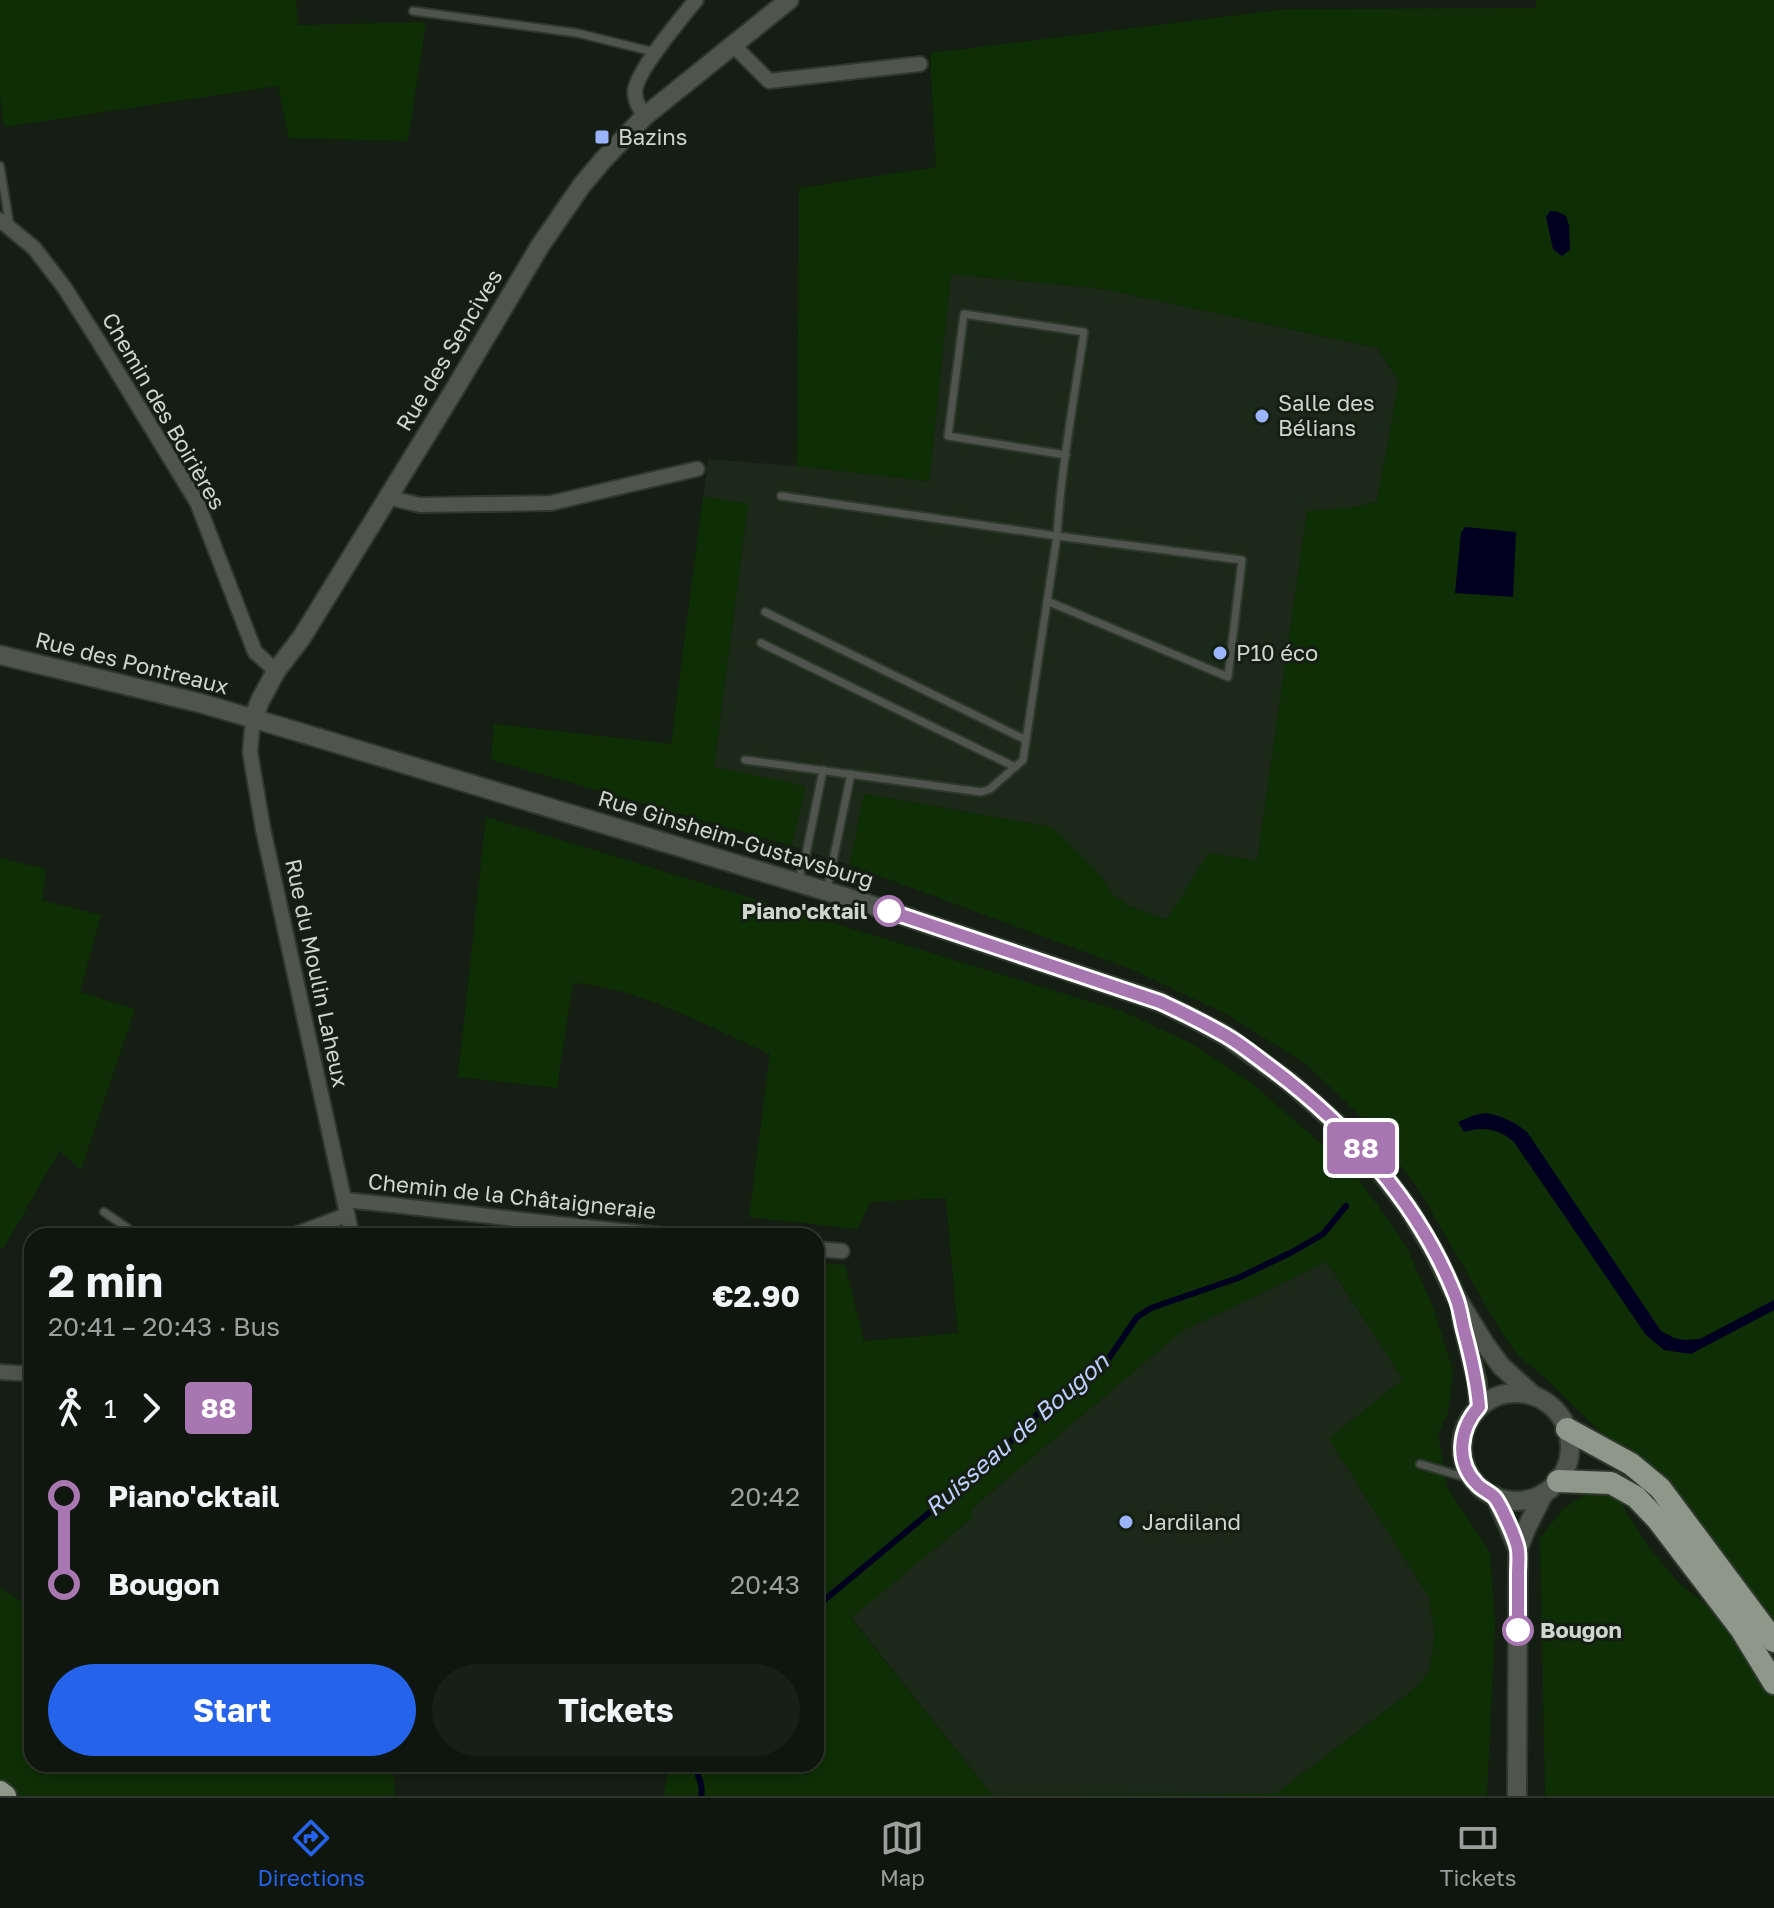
<!DOCTYPE html>
<html lang="en">
<head>
<meta charset="utf-8">
<style>
	body { margin:0; font-family:"Golos Text",sans-serif; background:#181f17; color:#f1f3f6; height:100vh; display:flex; flex-direction:column; font-size:30px; white-space:nowrap }
	* { box-sizing:border-box; margin:0 }
	p { font-size:26px; color:#9b9f9e }
	.icon { flex:none; width:44px; height:44px; fill:none; stroke:currentColor; stroke-width:2; stroke-linecap:round; stroke-linejoin:round }
	.map { position:relative; flex:1; overflow:hidden }
	.details { position:absolute; left:24px; top:1228px; width:800px; height:544px; display:flex; flex-direction:column; background:#0f160e; border-radius:24px; box-shadow:0 4px 12px #0003,0 0 0 2px #2f352e }
	.details>* { flex:none }
	.badge { padding:0 16px; border-radius:6px; font-size:28px; line-height:52px }
	.map>.badge { position:absolute; translate:-50% -50%; box-shadow:0 0 0 4px #fff }
	.legs { display:flex; align-items:center; gap:12px; height:88px; padding:0 24px; font-size:26px }
	.legs p { margin-inline-start:auto }
	.summary { display:flex; align-items:center; justify-content:space-between; height:136px; padding:0 24px }
	h1 { font-size:44px; font-weight:700; line-height:60px }
	.action { display:flex; gap:16px; margin-top:auto; padding:16px 24px }
	.action a { flex:1; height:92px; border-radius:48px; background:#2563eb; color:#fff; font-size:32px; font-weight:700; line-height:92px; text-align:center }
	.action a+a { background:#181f17; color:#f1f3f6 }
	ul { padding:0 24px; list-style:none }
	li { display:flex; align-items:center; gap:28px; height:88px; font-size:30px }
	li i { display:grid; place-items:center; width:12px; height:100%; margin:0 10px; background:currentColor }
	li i::after { content:''; width:20px; height:20px; margin:-10px; border:6px solid; border-radius:50%; background:#0f160e }
	li p { margin-inline-start:auto }
	li:first-child i { background:linear-gradient(#0000 50%,currentColor 0) }
	li:last-child i { background:linear-gradient(currentColor 50%,#0000 0) }
	.dock { display:flex; justify-content:space-around; align-items:center; height:112px; border-top:2px solid #2f352e; background:#0f160e; font-size:22px; color:#9b9f9e }
	.dock a { display:grid; justify-items:center; gap:4px }
	.dock .active { color:#2563eb }
	.map>svg:first-child { display:block }
</style>
</head>
<body>
<div class="map">
<svg width="1774" height="1796" viewBox="0 0 1774 1796">
	<rect width="100%" height="100%" fill="#141e12"/>
	<g fill="#1c2918">
		<path d="M 951,274 L 1104,289 L 1377,348 L 1399,382 L 1377,502 L 1349,508 L 1307,512 L 1257,861 L 1208,854 L 1168,920 L 1129,906 L 1112,894 L 1100,875 L 1052,827 L 865,794 L 850,865 L 792,846 L 805,786 L 714,768 L 748,504 L 703,497 L 708,459 L 797,466 L 929,481 Z"/>
		<path d="M 1327,1262 L 1403,1379 L 1329,1439 L 1429,1597 L 1435,1635 L 1430,1668 L 1418,1686 L 1276,1794 L 993,1796 L 851,1617 L 972,1518 L 971,1509 L 1182,1331 Z"/>
	</g>
	<g fill="#0e2e05" fill-rule="evenodd">
		<path d="M 0,0 L 296,0 L 298,25 L 426,22 L 408,141 L 289,138 L 278,86 L 4,127 L 0,96 Z"/>
		<path d="M 1536,0 L 1774,0 L 1774,1623 L 1655,1473 L 1605,1436 L 1544,1377 L 1520,1357 L 1503,1335 L 1421,1193 L 1371,1126 L 1306,1064 L 1226,1014 L 1131,969 L 850,865 L 864,794 L 1052,827 L 1100,875 L 1112,894 L 1129,906 L 1167,920 L 1208,853 L 1257,861 L 1307,511 L 1349,508 L 1377,502 L 1399,382 L 1378,348 L 1104,289 L 951,274 L 929,481 L 797,466 L 799,188 L 936,167 L 930,53 L 1288,9 L 1536,8 Z"/>
		<path d="M 703,497 L 748,504 L 714,767 L 806,786 L 792,846 L 491,760 L 494,724 L 671,744 Z"/>
		<path d="M 486,817 L 1124,1012 L 1194,1045 L 1249,1081 L 1353,1171 L 1406,1246 L 1432,1305 L 1453,1370 L 1448,1414 L 1438,1433 L 1447,1487 L 1490,1553 L 1495,1625 L 1487,1796 L 663,1796 L 671,1764 L 816,1764 L 816,1262 L 845,1265 L 864,1341 L 958,1333 L 946,1198 L 870,1202 L 857,1229 L 749,1217 L 770,1054 C 711,1028 638,987 573,983 L 557,1088 L 458,1077 ZM 1327,1262 L 1403,1379 L 1329,1439 L 1429,1597 L 1435,1635 L 1430,1668 L 1418,1686 L 1276,1794 L 993,1796 L 851,1618 L 973,1517 L 971,1509 L 1182,1331 Z"/>
		<path d="M 0,858 L 46,869 L 42,900 L 101,915 L 80,992 L 135,1009 L 81,1170 L 60,1150 L 3,1249 L 0,1247 Z"/>
		<path d="M 1589,1493 L 1616,1495 L 1647,1545 L 1678,1582 L 1774,1661 L 1774,1796 L 1545,1796 L 1540,1538 L 1563,1509 Z"/>
		<path d="M 0,1588 L 32,1609 L 32,1764 L 393,1764 L 395,1796 L 0,1796 Z"/>
	</g>
	<g fill="#010021">
		<path d="M 1550,211 L 1556,211 L 1566,216 L 1569,225 L 1570,250 L 1562,256 L 1553,249 L 1546,217 Z"/>
		<path d="M 1465,527 L 1516,532 L 1513,597 L 1455,593 L 1461,533 Z"/>
		<path d="M 1486,1113 C 1503,1116 1514,1122 1527,1132 L 1661,1331 L 1674,1338 L 1685,1340 L 1700,1339 L 1774,1300 L 1774,1310 L 1691,1354 L 1664,1350 L 1646,1335 L 1514,1142 C 1500,1129 1482,1126 1464,1132 L 1458,1122 L 1475,1115 Z"/>
	</g>
	<g fill="none" stroke-linecap="round" stroke-linejoin="round">
		<g stroke="#010021" stroke-width="6">
			<path d="M 816,1607 L 1002,1452 L 1024,1425 L 1109,1358 L 1137,1317 L 1151,1308 L 1238,1278 L 1294,1251 L 1323,1234 L 1346,1206"/>
			<path d="M 694,1764 C 697,1774 704,1786 701,1796"/>
		</g>
		<g stroke="#2e382c" stroke-width="11">
			<g id="service">
				<path d="M 413,11 L 577,33 L 654,52"/>
				<path d="M 0,166 L 10,227"/>
				<path d="M 1047,601 L 1228,677 L 1242,560 L 1057,536 C 1061,468 1074,400 1084,332 L 964,314 L 948,436 L 1066,455"/>
				<path d="M 765,612 L 1026,740"/>
				<path d="M 761,643 L 1015,767"/>
				<path d="M 745,760 L 981,792 L 990,789 L 1023,760 L 1057,536 L 781,496"/>
				<path d="M 798,881 L 806,854 L 823,770"/>
				<path d="M 827,889 L 851,774"/>
				<path d="M 104,1212 L 139,1236"/>
				<path d="M 1420,1464 L 1474,1480"/>
			</g>
		</g>
		<g stroke="#2e382c" stroke-width="18">
			<g id="minor">
				<path d="M 732,44 L 769,81 L 920,64"/>
				<path d="M 645,116 C 640,109 635,102 635,92 C 635,73 682,17 696,0"/>
				<path d="M 0,220 L 34,248 L 64,287 L 99,342 L 197,502 L 255,652 L 276,671"/>
				<path d="M 388,496 L 399,500 L 420,505 L 551,503 L 697,469"/>
				<path d="M 253,719 L 250,752 L 263,829 L 352,1236"/>
				<path d="M 344,1200 C 455,1211 564,1226 675,1236"/>
				<path d="M 291,1236 L 347,1215"/>
				<path d="M 816,1249 L 842,1251"/>
				<path d="M 0,1372 L 32,1374"/>
			</g>
		</g>
		<g stroke="#2e382c" stroke-width="22">
			<g id="tertiary">
				<path d="M 0,655 L 200,703 L 292,730 L 862,902 L 1160,1002 L 1200,1022 L 1226,1036 L 1292,1084 L 1348,1134 L 1370,1158 L 1409,1209 L 1435,1253 L 1456,1297 L 1485,1344 L 1501,1366 L 1534,1396"/>
				<path d="M 253,719 L 260,701 L 276,671 L 302,637 L 453,392 L 540,246 L 582,185 L 603,160 L 645,116 L 789,0"/>
				<path d="M 1461,1316 L 1477,1382 L 1479,1407"/>
				<circle cx="1516" cy="1447" r="54"/>
				<path d="M 1495,1496 L 1518,1549 L 1517,1796"/>
				<path d="M 1518,1549 L 1527,1527 L 1544,1493"/>
			</g>
		</g>
		<g stroke="#2e382c" stroke-width="26">
			<g id="trunk">
				<path d="M 1567,1429 L 1631,1464 L 1660,1488 L 1774,1641"/>
				<path d="M 1558,1481 L 1611,1483 L 1636,1497 L 1658,1520 L 1741,1629 L 1774,1683"/>
				<path d="M 0,1792 L 5,1796"/>
			</g>
		</g>
		<use href="#service" stroke="#4f544d" stroke-width="7"/>
		<use href="#minor" stroke="#4f544d" stroke-width="14"/>
		<use href="#tertiary" stroke="#4f544d" stroke-width="18"/>
		<use href="#trunk" stroke="#8d988a" stroke-width="22"/>
	</g>
	<g fill="none" stroke-linecap="round" stroke-linejoin="round">
		<g stroke="#fff" stroke-width="18">
			<path id="line-1" d="M 889,911 L 1160,1002 C 1182,1012 1204,1023 1225,1035 C 1241,1044 1255,1056 1270,1067 C 1348,1125 1418,1202 1455,1295 C 1460,1306 1461,1318 1464,1330 C 1471,1356 1477,1380 1479,1407 C 1459,1429 1455,1462 1477,1484 C 1482,1490 1492,1493 1496,1499 C 1502,1508 1517,1540 1518,1550 C 1519,1557 1518,1567 1518,1574 C 1518,1593 1518,1611 1518,1630"/>
		</g>
		<use href="#line-1" stroke="#a877b2" stroke-width="12"/>
	</g>
	<g fill="#9bb5fd" stroke="#141e12" stroke-width="3">
		<rect x="594" y="129" width="16" height="16" rx="4"/>
		<circle cx="1262" cy="416" r="8"/>
		<circle cx="1220" cy="653" r="8"/>
		<circle cx="1126" cy="1522" r="8"/>
	</g>
	<g fill="#fff" stroke="#a877b2" stroke-width="4">
		<circle cx="889" cy="911" r="14"/>
		<circle cx="1518" cy="1630" r="14"/>
	</g>
	<g text-anchor="middle" stroke-width="6" stroke-linejoin="round" paint-order="stroke">
		<g font-size="22" fill="#cfd6cd" stroke="#141e12" text-anchor="start">
			<text x="618" y="145">Bazins</text>
			<text x="1278" y="411">Salle des<tspan x="1278" dy="25">Bélians</tspan></text>
			<text x="1236" y="661">P10 éco</text>
			<text x="1142" y="1530">Jardiland</text>
		</g>
		<g font-size="22" fill="#cfd6cd" stroke="#141e12">
			<text transform="translate(449 350) rotate(-59)" y="8">Rue des Sencives</text>
			<text transform="translate(164 411) rotate(60)" y="8">Chemin des Boirières</text>
			<text transform="translate(132 663) rotate(14)" y="8">Rue des Pontreaux</text>
			<text transform="translate(736 839) rotate(17)" y="8">Rue Ginsheim-Gustavsburg</text>
			<text transform="translate(317 973) rotate(78)" y="8">Rue du Moulin Laheux</text>
			<text transform="translate(512 1196) rotate(6)" y="8">Chemin de la Châtaigneraie</text>
		</g>
		<g font-size="22" font-weight="bold" fill="#cfd6cd" stroke="#141e12" text-anchor="end">
			<text x="867" y="919">Piano'cktail</text>
			<text x="1540" y="1638" text-anchor="start">Bougon</text>
		</g>
		<g font-size="24" font-style="italic" fill="#becffc" stroke="#141e12">
			<text transform="translate(1017 1435) rotate(-41)" y="8">Ruisseau de Bougon</text>
		</g>
	</g>
</svg>
<b class="badge" style="left:1361px;top:1148px;background:#a877b2;color:#fff">88</b>
<section class="details">
<div class="summary"><div><h1>2 min</h1><p>20:41 – 20:43 · Bus</p></div><b>€2.90</b></div>
<div class="legs"><svg class="icon" aria-label="walk" viewBox="0 0 24 24"><circle cx="13" cy="4" r="2"/><path d="M13 8l-2 6 4 7M11 14l-3 7M7 12l3-4h3l4 4"/></svg>1<svg class="icon" aria-label="forward" viewBox="0 0 24 24"><path d="M9 5l7 7-7 7"/></svg><b class="badge" style="background:#a877b2;color:#fff">88</b></div>
<ul>
<li><i style="color:#a877b2"></i><b>Piano'cktail</b><p>20:42</p></li>
<li><i style="color:#a877b2"></i><b>Bougon</b><p>20:43</p></li>
</ul>
<div class="action"><a>Start</a><a>Tickets</a></div>
</section>
</div>
<nav class="dock">
<a class="active"><svg class="icon" aria-label="directions" viewBox="0 0 24 24"><path d="M12 3l9 9-9 9-9-9zM9 14v-3h6M13 9l2 2-2 2"/></svg>Directions</a>
<a><svg class="icon" aria-label="map" viewBox="0 0 24 24"><path d="M3 6l6-2 6 2 6-2v14l-6 2-6-2-6 2zM9 4v14M15 6v14"/></svg>Map</a>
<a><svg class="icon" aria-label="tickets" viewBox="0 0 24 24"><path d="M3 7h18v10H3zM15 7v10"/></svg>Tickets</a>
</nav>
</body>
</html>
